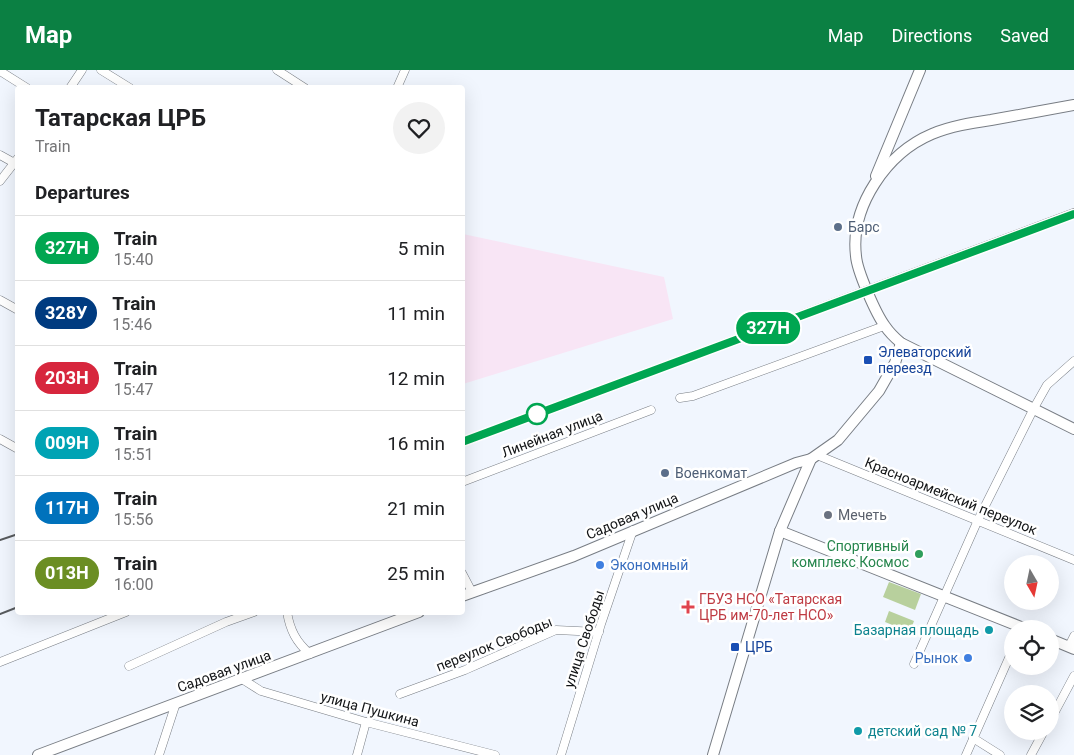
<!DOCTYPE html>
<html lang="en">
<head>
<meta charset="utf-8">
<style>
	body { margin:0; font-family:Roboto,sans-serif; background:#f2f2f2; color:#202124; height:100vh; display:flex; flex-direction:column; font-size:19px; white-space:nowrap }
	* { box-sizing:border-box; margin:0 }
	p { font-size:16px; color:#757577 }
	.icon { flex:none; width:28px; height:28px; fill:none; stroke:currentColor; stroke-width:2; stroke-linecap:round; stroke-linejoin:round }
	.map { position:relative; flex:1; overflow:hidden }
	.details { position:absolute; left:15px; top:15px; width:450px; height:530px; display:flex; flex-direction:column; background:#fff; border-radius:5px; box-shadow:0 5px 20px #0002 }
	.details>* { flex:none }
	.badge { padding:0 10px; border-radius:16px; font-size:18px; line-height:32px }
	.needle { width:32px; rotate:171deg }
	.buttons { position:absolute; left:1004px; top:485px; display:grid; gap:10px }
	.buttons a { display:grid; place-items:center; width:55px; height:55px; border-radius:50%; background:#fff; box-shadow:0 5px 20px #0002; font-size:25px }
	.map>.badge { position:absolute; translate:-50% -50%; box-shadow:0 0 0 2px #fff }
	h2 { padding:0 20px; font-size:19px; line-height:45px }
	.round { display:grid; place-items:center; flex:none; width:52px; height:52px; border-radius:26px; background:#f2f2f2 }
	.overview { display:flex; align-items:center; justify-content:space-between; height:85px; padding:0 20px }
	h1 { font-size:24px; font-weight:700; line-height:38px }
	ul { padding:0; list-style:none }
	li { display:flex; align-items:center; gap:15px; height:65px; padding:0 20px; border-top:1px solid #e0e0e0 }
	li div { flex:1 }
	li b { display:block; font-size:19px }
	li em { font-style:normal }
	li .badge { min-width:55px; font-weight:700; text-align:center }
	header { display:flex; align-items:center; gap:30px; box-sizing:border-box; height:70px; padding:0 25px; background:#0b8043; color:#fff }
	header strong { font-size:24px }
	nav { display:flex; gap:28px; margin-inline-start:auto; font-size:18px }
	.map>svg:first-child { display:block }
</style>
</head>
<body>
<header>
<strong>Map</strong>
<nav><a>Map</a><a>Directions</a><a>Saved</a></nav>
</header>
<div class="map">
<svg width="1074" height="685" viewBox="0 0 1074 685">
	<rect width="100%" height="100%" fill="#f1f6fe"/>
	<path fill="#f8e5f5" d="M 463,164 L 664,207 L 673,249 L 463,314 Z"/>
	<g fill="#b8d09d">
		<path d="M 889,512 L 921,524 L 915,540 L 883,527 Z"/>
		<path d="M 889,541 L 914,551 L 910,562 L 885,552 Z"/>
	</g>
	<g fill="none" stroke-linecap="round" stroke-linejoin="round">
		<g stroke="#787d84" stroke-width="9">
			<g id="street">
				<path d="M 101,0 L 130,18"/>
				<path d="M 277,0 L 305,18"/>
				<path d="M 0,1 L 27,18"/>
				<path d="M 70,18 L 82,0"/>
				<path d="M 397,18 L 405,0"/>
				<path d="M 0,85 L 18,95"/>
				<path d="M 0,111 L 18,88"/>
				<path d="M 0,230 L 18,240"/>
				<path d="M 680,328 L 693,326 L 884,256"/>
				<path d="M 0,369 L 18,379"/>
				<path d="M 817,385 L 1074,490"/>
				<path d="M 462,412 L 651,340"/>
				<path d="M 462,503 L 472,522"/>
				<path d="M 287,542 C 290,560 296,572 310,584"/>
				<path d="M 1069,576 L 1074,566"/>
				<path d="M 0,592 L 126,542"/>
				<path d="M 914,594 L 978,450 L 1034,338 L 1047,315 L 1074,291"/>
				<path d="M 129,596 L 226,552 L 254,542"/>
				<path d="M 242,609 L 261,621 L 366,652 L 495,685"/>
				<path d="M 400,624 L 465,600 L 556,560 L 599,562"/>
				<path d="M 1050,651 L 1074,606"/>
				<path d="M 973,668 L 1000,685"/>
				<path d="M 159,685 L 176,633"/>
				<path d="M 357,685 L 366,652"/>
				<path d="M 561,685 L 601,554 L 633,460"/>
				<path d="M 966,685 L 1012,581"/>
				<path d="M 1031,685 L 1044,661"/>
			</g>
		</g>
		<g stroke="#787d84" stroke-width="12">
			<g id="secondary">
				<path d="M 1074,35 C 1046,40 1019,45 991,50 C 971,53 951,56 932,64 C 887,83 850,136 856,186 C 857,201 876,244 885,256 C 889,262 895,268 901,273 L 1074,359"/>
				<path d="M 876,106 L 920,0"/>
				<path d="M 780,461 L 1026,559"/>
				<path d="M 462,526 L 574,486 L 796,393 L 811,389"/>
				<path d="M 1050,569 L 1074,579"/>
				<path d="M 38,685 L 419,542"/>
				<path d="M 713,685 L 780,461 L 804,405 L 811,389 L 838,370 L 879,321 L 895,293 L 901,273"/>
			</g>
		</g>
		<use href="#street" stroke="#fff" stroke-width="8"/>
		<use href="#secondary" stroke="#fff" stroke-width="10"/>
		<g stroke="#585b5e" stroke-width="2">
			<path d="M 462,368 L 1074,139"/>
			<path d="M 0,470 L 18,464"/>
			<path d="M 0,544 L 18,537"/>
		</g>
	</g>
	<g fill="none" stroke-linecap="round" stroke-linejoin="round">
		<g stroke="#fff" stroke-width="11">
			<path id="line" d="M 462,372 L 1074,144"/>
		</g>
		<use href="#line" stroke="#00a651" stroke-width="8"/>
	</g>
	<g fill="#5c6f8a" stroke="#fff" stroke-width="2">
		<circle cx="838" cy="157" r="5"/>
		<circle cx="665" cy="403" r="5"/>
	</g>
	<g fill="#1a4fb4" stroke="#fff" stroke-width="2">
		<rect x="863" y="285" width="10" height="10" rx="2.5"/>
		<rect x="730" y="572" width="10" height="10" rx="2.5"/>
	</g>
	<circle fill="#fff" stroke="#00a651" stroke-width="2.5" cx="537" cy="344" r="10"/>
	<circle fill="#6b7280" stroke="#fff" stroke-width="2" cx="828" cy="445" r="5"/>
	<circle fill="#2e9e5b" stroke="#fff" stroke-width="2" cx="919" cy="484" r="5"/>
	<g fill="#3f7fe0" stroke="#fff" stroke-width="2">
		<circle cx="600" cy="495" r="5"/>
		<circle cx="968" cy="588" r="5"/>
	</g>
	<path fill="#e0444e" stroke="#fff" stroke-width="2" d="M685.5 529.5h5v5h5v5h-5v5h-5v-5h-5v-5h5z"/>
	<g fill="#0f9aa8" stroke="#fff" stroke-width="2">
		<circle cx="989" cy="560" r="5"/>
		<circle cx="858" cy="661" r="5"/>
	</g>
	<g text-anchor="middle" stroke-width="5" stroke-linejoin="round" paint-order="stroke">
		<g font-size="14" fill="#4e5e75" stroke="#fff" text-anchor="start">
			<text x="848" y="162">Барс</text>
			<text x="675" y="408">Военкомат</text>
		</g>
		<g font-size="14" fill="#164399" stroke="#fff" text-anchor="start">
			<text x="878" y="287">Элеваторский<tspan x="878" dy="16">переезд</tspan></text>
			<text x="745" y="582">ЦРБ</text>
		</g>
		<g font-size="14" fill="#111315" stroke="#fff">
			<text transform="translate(552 364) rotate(-21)" y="5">Линейная улица</text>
			<text transform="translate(951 426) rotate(22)" y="5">Красноармейский переулок</text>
			<text transform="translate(632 446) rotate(-23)" y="5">Садовая улица</text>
			<text transform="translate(584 569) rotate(-72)" y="5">улица Свободы</text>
			<text transform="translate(494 574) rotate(-22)" y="5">переулок Свободы</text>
			<text transform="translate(224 601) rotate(-20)" y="5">Садовая улица</text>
			<text transform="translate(370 639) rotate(15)" y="5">улица Пушкина</text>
		</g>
		<g font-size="14" fill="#5b616d" stroke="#fff" text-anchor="start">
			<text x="838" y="450">Мечеть</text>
		</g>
		<g font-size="14" fill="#27864d" stroke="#fff" text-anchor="end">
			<text x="909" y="481">Спортивный<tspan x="909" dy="16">комплекс Космос</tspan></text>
		</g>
		<g font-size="14" fill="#366cbe" stroke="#fff" text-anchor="start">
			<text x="610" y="500">Экономный</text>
			<text x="958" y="593" text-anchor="end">Рынок</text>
		</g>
		<g font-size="14" fill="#be3a42" stroke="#fff" text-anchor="start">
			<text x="699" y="534">ГБУЗ НСО «Татарская<tspan x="699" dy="16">ЦРБ им-70-лет НСО»</tspan></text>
		</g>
		<g font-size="14" fill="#0d838f" stroke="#fff" text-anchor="end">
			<text x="979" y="565">Базарная площадь</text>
			<text x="868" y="666" text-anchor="start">детский сад № 7</text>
		</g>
	</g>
</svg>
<div class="buttons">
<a><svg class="needle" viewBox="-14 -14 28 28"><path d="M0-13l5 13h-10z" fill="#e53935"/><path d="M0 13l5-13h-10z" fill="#757577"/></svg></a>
<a><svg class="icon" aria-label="locate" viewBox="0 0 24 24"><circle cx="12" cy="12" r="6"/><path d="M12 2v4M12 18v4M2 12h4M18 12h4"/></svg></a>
<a><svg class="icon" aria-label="layers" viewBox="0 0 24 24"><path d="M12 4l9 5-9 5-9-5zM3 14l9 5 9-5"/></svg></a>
</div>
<b class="badge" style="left:768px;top:258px;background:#00a651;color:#fff">327Н</b>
<section class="details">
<div class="overview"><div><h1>Татарская ЦРБ</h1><p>Train</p></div><a class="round"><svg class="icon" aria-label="heart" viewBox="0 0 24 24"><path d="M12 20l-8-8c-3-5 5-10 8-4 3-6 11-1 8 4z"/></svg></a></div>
<h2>Departures</h2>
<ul>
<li><span class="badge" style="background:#00a651;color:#fff">327Н</span><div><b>Train</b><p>15:40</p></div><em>5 min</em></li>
<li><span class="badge" style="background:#003b80;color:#fff">328У</span><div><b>Train</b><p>15:46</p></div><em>11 min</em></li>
<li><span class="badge" style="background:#d7263d;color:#fff">203Н</span><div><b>Train</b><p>15:47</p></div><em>12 min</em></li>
<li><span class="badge" style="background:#00a3b4;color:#fff">009Н</span><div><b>Train</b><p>15:51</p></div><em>16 min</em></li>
<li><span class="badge" style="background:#0072bc;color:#fff">117Н</span><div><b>Train</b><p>15:56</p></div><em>21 min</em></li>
<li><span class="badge" style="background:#6b8e23;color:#fff">013Н</span><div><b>Train</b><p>16:00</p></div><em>25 min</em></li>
</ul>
</section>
</div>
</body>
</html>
